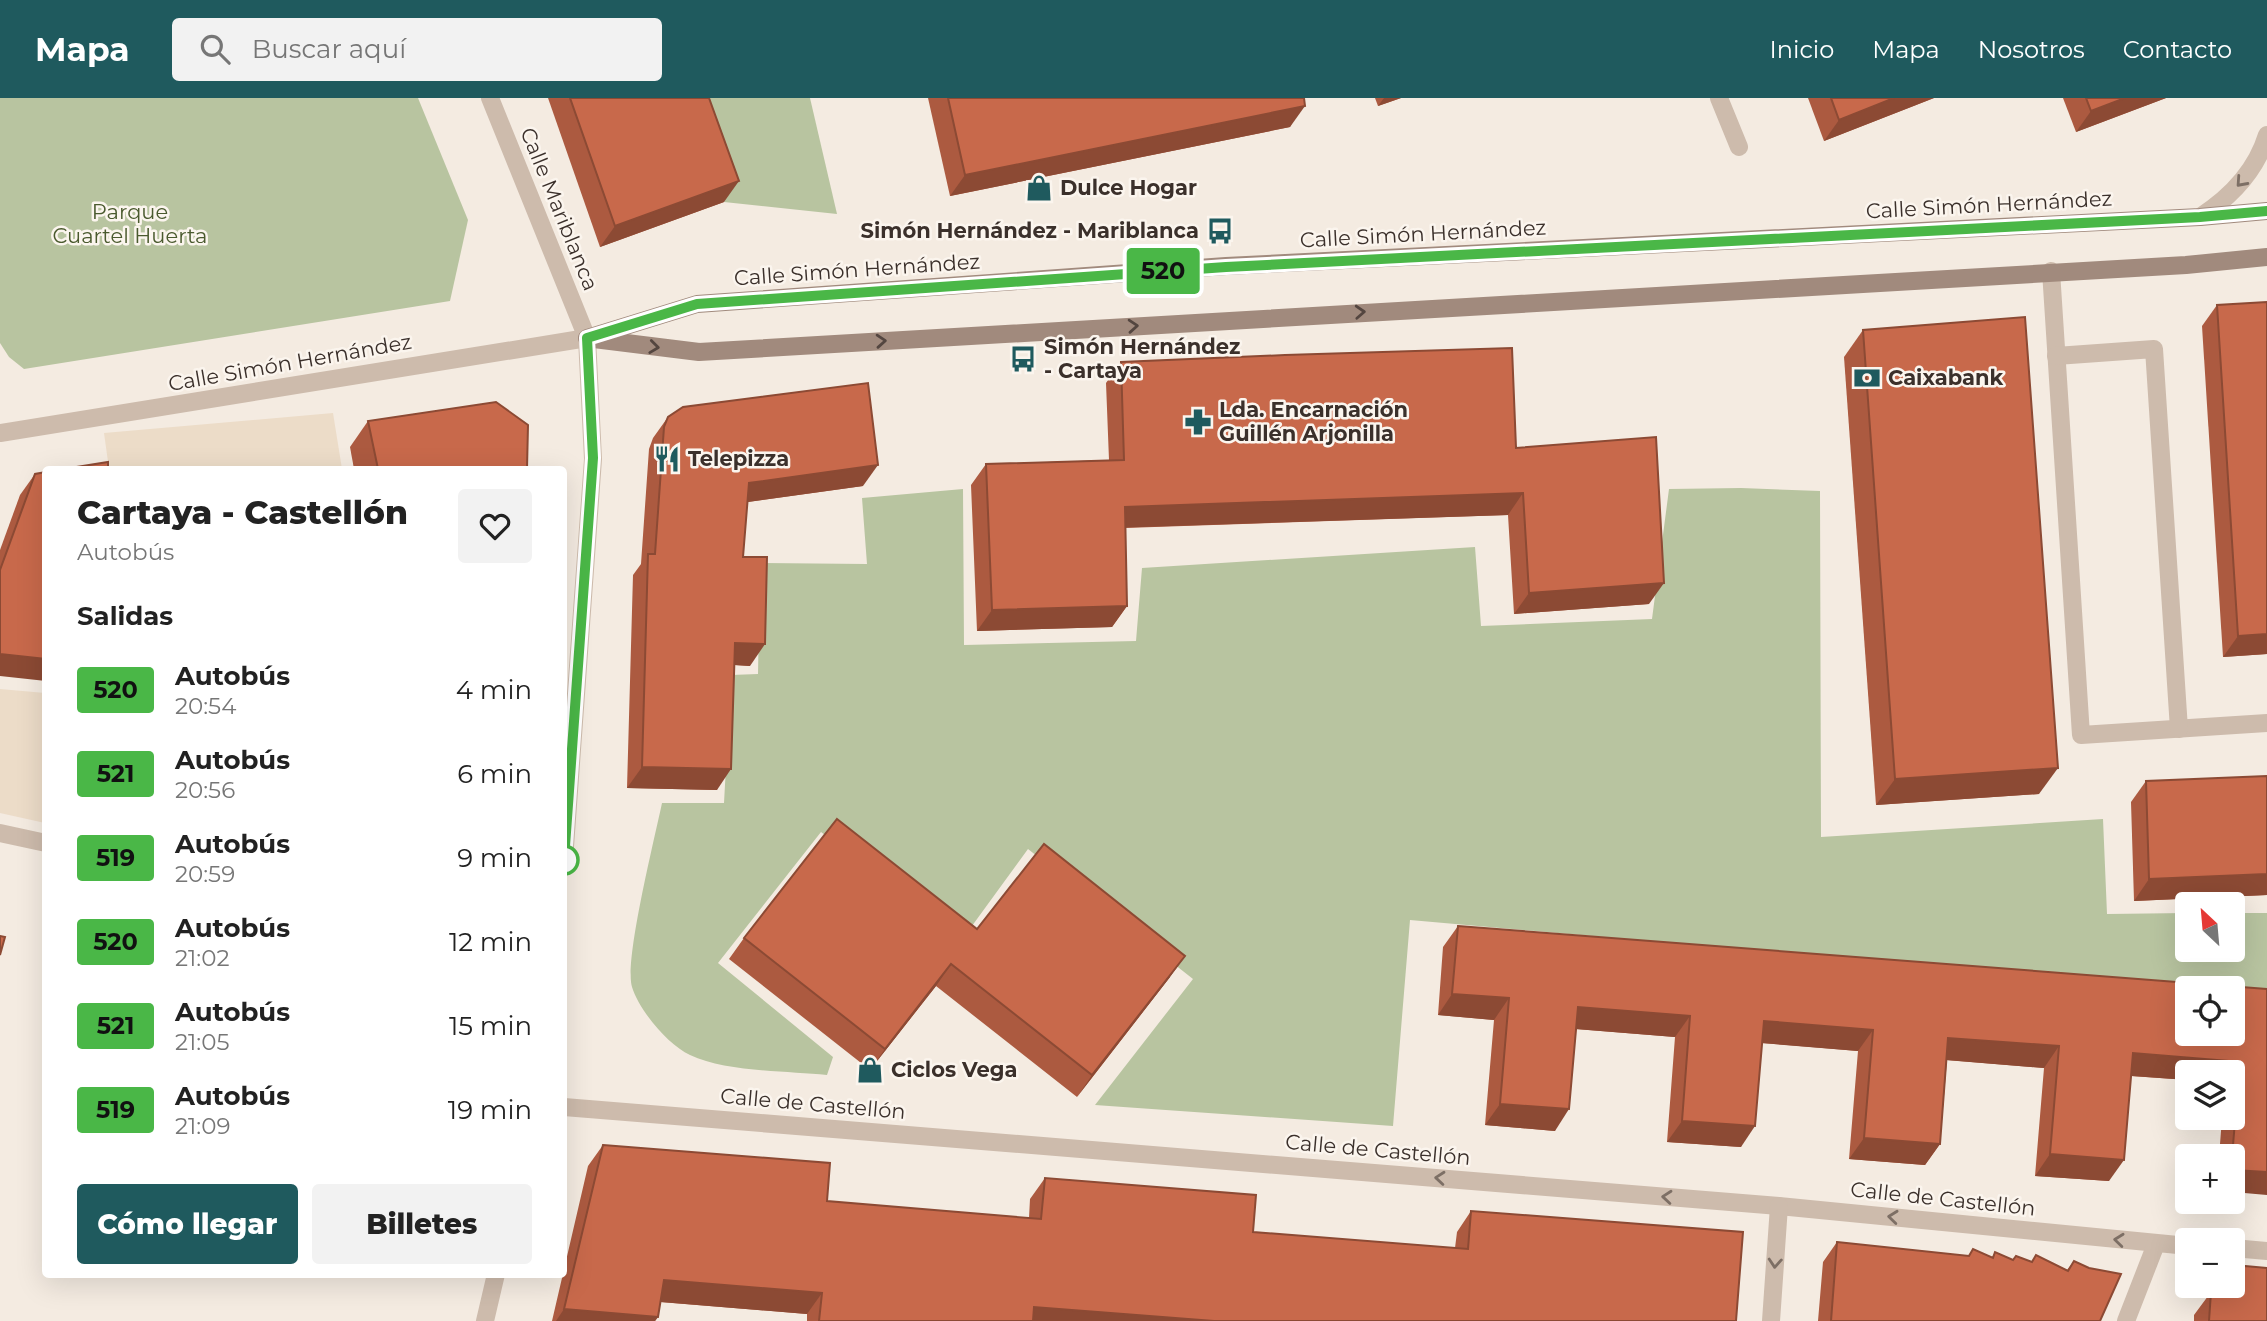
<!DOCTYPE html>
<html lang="es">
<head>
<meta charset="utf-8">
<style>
	body { margin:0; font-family:Montserrat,sans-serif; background:#f2f2f2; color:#222; height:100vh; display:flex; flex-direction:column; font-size:26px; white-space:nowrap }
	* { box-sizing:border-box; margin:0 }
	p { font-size:23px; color:#767676 }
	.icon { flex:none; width:38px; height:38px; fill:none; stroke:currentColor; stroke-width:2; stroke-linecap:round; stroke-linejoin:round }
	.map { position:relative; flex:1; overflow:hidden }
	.sheet { position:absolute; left:42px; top:368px; width:525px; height:812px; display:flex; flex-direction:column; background:#fff; border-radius:7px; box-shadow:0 7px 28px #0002 }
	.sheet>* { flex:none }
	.badge { padding:0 14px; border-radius:5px; font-size:24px; line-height:46px }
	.needle { width:46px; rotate:334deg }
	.controls { position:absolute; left:2175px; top:794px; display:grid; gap:14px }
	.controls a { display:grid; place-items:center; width:70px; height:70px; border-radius:7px; background:#fff; box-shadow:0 7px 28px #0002; font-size:35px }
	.map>.badge { position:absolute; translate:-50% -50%; box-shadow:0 0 0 4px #fff }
	h2 { padding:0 35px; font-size:26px; line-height:63px }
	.round { display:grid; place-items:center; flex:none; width:74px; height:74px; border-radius:7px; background:#f2f2f2 }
	.summary { display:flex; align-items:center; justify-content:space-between; height:119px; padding:0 35px }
	h1 { font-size:33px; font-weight:800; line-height:52px }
	.action { display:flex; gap:14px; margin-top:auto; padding:14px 35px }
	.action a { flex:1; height:80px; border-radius:7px; background:#1f5a5e; color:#fff; font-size:28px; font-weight:800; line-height:80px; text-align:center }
	.action a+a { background:#f2f2f2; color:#222 }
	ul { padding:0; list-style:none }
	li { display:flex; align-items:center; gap:21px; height:84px; padding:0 35px }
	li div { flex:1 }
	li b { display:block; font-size:26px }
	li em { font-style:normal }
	li .badge { min-width:77px; font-weight:700; text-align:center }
	header { display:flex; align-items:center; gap:42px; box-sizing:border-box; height:98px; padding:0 35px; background:#1f5a5e; color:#fff }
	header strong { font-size:33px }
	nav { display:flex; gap:38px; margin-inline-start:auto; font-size:24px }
	.search { width:490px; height:63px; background:#f2f2f2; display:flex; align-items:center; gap:18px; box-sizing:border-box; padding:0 24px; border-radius:7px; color:#767676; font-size:26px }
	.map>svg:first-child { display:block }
</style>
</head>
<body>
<header>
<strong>Mapa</strong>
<div class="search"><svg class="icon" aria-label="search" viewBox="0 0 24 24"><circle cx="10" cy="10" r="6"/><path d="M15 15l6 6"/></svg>Buscar aquí</div>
<nav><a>Inicio</a><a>Mapa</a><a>Nosotros</a><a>Contacto</a></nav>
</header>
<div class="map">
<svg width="2267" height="1223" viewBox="0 0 2267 1223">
	<rect width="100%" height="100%" fill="#f4ebe1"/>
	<g fill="#b8c4a0">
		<path d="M 0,0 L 418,0 L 468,122 L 450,203 L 24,271 L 9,259 L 0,245 Z"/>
		<path d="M 687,0 L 810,0 L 837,116 L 724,104 Z"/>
		<path d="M 1741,390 L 1820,393 L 1821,739 L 2103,721 L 2107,816 L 2187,815 L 2188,852 L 2233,852 L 2233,815 L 2267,815 L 2267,898 L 2233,891 L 2187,891 L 1410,822 L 1393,1028 L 1095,1007 L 1193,881 L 1028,751 L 961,843 L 821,734 L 718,865 L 833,959 L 827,977 C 787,973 726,974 690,957 C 668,947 639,912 632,889 C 624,863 655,739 662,705 L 724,705 L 731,577 L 758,576 L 760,465 L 867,466 L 862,400 L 963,391 L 964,547 L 1136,543 L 1142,470 L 1475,449 L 1481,528 L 1652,521 L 1669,391 Z"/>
	</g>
	<g fill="#ecdcc8">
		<path d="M 333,315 L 342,371 L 109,371 L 104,335 Z"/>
		<path d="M 0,591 L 45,595 L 45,725 L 0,715 Z"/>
	</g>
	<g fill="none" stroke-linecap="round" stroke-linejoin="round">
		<g stroke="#cdbbac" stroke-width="18">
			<path d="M 490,0 L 587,240 L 593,361 L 564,762"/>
			<path d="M 1719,0 L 1739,49"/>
			<path d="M 2200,119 C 2231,99 2256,73 2267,37"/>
			<path d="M 2051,173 L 2081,637 L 2267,625"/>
			<path d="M 2056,258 L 2154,251 L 2179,631"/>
			<path d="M 0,335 L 587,240"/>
			<path d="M 0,735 L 46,745"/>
			<path d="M 564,1009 L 1779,1108 L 2188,1148"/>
			<path d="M 2233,1150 L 2267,1153"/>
			<path d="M 485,1223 L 496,1176"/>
			<path d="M 1771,1223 L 1779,1108"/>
			<path d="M 2126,1223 L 2156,1146"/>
		</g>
		<g stroke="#a18a7d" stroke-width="18">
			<path d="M 587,240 L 697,206 L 1226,168 L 2200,119 L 2267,113"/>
			<path d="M 594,241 L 699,254 L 2186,167 L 2267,159"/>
		</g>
	</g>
	<g fill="#ac5a40">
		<path d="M 548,0 L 709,0 L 724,104 L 600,149 Z"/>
		<path d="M 928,0 L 1304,0 L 1290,29 L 950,98 Z"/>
		<path d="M 1375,0 L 1401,0 L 1378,8 Z"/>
		<path d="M 1808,0 L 1934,0 L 1824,43 Z"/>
		<path d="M 2063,0 L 2166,0 L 2076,34 Z"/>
		<path d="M 2267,204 L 2267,556 L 2223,559 L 2202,228 L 2217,207 Z"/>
		<path d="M 1863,232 L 2039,696 L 1876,707 L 1844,259 Z"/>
		<path d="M 1121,264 L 1516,350 L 1649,506 L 1514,516 L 1508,417 L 1125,430 L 1127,508 L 1112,529 L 977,533 L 971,387 L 986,366 L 1109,362 L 1106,285 Z"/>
		<path d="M 668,319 L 863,388 L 747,404 L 743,459 L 750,568 L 734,567 L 717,692 L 627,690 L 633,477 L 641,466 L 649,351 L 653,340 Z"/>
		<path d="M 368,323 L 527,371 L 354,371 L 350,349 Z"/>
		<path d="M 35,376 L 0,578 L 0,452 L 20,397 Z"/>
		<path d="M 2267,678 L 2267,797 L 2134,803 L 2131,704 L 2146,683 Z"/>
		<path d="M 1458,828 L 2267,891 L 2233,1059 L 2219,1059 L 2222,1020 L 2233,1020 L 2233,975 L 2188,975 L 2188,982 L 2131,978 L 2109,1083 L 2035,1078 L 2044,970 L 1947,962 L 1940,1046 L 1925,1067 L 1849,1061 L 1858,953 L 1762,945 L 1741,1049 L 1667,1044 L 1675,939 L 1576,931 L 1555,1033 L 1485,1027 L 1494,922 L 1438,917 L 1443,849 Z"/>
		<path d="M 977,831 L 1170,879 L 1077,999 L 936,888 L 870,972 L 729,861 L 744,840 Z"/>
		<path d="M 603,1047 L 827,1103 L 1029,1120 L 1030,1101 L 1045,1080 L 1253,1134 L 1455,1150 L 1457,1134 L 1471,1113 L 1736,1223 L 807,1223 L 807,1216 L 660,1204 L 658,1219 L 655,1223 L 552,1223 L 588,1068 Z"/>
		<path d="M 1837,1144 L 1968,1158 L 1973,1151 L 1992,1159 L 1995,1154 L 2012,1162 L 2016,1158 L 2031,1164 L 2036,1157 L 2067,1172 L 2074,1163 L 2100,1223 L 1818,1223 L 1823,1164 Z"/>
		<path d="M 2220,1188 L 2233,1188 L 2267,1223 L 2194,1223 L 2194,1217 L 2211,1194 L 2216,1193 Z"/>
	</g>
	<g fill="#8c4a34">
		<path d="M 1384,0 L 1401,0 L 1378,8 Z"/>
		<path d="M 1894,0 L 1934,0 L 1824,43 L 1839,22 Z"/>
		<path d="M 2125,0 L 2166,0 L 2076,34 L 2091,13 Z"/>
		<path d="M 1305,8 L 1290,29 L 950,98 L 965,77 Z"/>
		<path d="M 739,83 L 724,104 L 600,149 L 615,128 Z"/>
		<path d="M 878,367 L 863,388 L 734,406 L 749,385 Z"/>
		<path d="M 1523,395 L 1508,417 L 1110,430 L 1125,409 Z"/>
		<path d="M 1664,485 L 1649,506 L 1514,516 L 1529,495 Z"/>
		<path d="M 1127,508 L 1112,529 L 977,533 L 992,512 Z"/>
		<path d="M 2267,536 L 2267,556 L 2223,559 L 2238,538 Z"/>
		<path d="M 735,545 L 765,546 L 750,568 L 720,566 Z"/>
		<path d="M 0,556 L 46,561 L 46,583 L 0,578 Z"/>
		<path d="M 642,669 L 731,671 L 717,692 L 627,690 Z"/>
		<path d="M 2058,670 L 2039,696 L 1876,707 L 1895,681 Z"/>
		<path d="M 2267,776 L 2267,797 L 2134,803 L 2149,781 Z"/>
		<path d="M 1185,858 L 1170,879 L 1077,999 L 1092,977 Z"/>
		<path d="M 951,866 L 936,888 L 870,972 L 885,951 Z"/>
		<path d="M 1452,896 L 1509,900 L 1494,922 L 1438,917 Z"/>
		<path d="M 1578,909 L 1690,918 L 1675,939 L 1563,930 Z"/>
		<path d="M 1764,923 L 1873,932 L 1858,953 L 1749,944 Z"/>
		<path d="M 1948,940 L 2059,948 L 2044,970 L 1933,961 Z"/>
		<path d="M 2133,955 L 2240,964 L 2232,975 L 2188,975 L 2188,982 L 2118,977 Z"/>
		<path d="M 1500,1006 L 1569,1011 L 1555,1033 L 1485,1027 Z"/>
		<path d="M 1682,1023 L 1755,1028 L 1741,1049 L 1667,1044 Z"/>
		<path d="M 1864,1040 L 1940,1046 L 1925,1067 L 1849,1061 Z"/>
		<path d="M 2050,1056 L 2124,1062 L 2109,1083 L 2035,1078 Z"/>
		<path d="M 2233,1072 L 2267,1074 L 2267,1097 L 2233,1094 Z"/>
		<path d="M 664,1182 L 822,1195 L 807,1216 L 649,1203 Z"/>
		<path d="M 1034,1209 L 1214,1223 L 1024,1223 Z"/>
		<path d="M 564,1211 L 658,1219 L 655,1223 L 556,1223 Z"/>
	</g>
	<g fill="#c8694b" stroke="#8c4a34" stroke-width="2" fill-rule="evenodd">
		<path d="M 570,0 L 709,0 L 739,83 L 615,128 Z"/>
		<path d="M 948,0 L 1304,0 L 1305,8 L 965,77 Z"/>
		<path d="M 1831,0 L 1894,0 L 1839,22 Z"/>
		<path d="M 2086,0 L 2125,0 L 2091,13 Z"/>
		<path d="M 2267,204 L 2267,536 L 2238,538 L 2217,207 Z"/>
		<path d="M 2025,219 L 2058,670 L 1895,681 L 1863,232 Z"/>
		<path d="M 1512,250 L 1516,350 L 1656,339 L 1664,485 L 1529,495 L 1523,395 L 1125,409 L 1127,508 L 992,512 L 986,366 L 1124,362 L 1121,264 L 1285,257 Z"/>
		<path d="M 868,285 L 878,367 L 749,385 L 743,459 L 767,459 L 765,546 L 735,545 L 731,671 L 642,669 L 648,456 L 655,456 L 664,329 L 668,319 L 683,309 Z"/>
		<path d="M 496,304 L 528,327 L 527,371 L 378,371 L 368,323 Z"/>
		<path d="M 108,364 L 108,371 L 64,371 Z"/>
		<path d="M 46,374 L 46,561 L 0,556 L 0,472 L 35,376 Z"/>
		<path d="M 2267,678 L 2267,776 L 2149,781 L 2146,683 Z"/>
		<path d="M 837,721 L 977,831 L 1044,746 L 1185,858 L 1092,977 L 951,866 L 885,951 L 744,840 Z"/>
		<path d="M 1458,828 L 2267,891 L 2267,1074 L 2233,1072 L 2233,1059 L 2232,1059 L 2240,964 L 2133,955 L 2124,1062 L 2050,1056 L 2059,948 L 1948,940 L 1940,1046 L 1864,1040 L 1873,932 L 1764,923 L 1755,1028 L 1682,1023 L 1690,918 L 1578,909 L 1569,1011 L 1500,1006 L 1509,900 L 1452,896 ZM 2188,891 L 2233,891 L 2233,936 L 2188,936 Z"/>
		<path d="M 0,838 L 5,839 L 0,857 Z"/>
		<path d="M 603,1047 L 830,1065 L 827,1103 L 1041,1121 L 1045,1080 L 1256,1097 L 1253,1134 L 1468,1151 L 1471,1113 L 1743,1134 L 1736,1223 L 1214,1223 L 1034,1209 L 1033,1223 L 819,1223 L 822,1195 L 664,1182 L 658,1219 L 564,1211 Z"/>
		<path d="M 1837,1144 L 1969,1158 L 1973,1151 L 1993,1160 L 1995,1154 L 2013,1162 L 2016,1158 L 2032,1164 L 2036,1157 L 2068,1173 L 2074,1163 L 2089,1170 L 2121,1176 L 2100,1223 L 1831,1223 Z"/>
		<path d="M 2245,1168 L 2267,1170 L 2267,1223 L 2209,1223 L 2211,1194 L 2227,1193 L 2227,1188 L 2233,1188 L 2233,1174 Z"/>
	</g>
	<defs><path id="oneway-chevron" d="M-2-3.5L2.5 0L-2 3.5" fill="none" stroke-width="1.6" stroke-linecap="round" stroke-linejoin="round" transform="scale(1.75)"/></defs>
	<g stroke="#7d6f65">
		<use href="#oneway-chevron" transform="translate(2241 84) rotate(132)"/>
		<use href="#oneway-chevron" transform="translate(1440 1080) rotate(-175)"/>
		<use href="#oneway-chevron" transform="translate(1667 1099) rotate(-175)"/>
		<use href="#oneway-chevron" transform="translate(1893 1119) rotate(-174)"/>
		<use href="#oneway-chevron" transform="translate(2119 1142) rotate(-174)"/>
		<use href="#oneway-chevron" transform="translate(1775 1165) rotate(94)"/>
	</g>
	<g stroke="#544640">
		<use href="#oneway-chevron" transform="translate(1360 214) rotate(-3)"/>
		<use href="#oneway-chevron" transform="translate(1133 228) rotate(-4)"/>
		<use href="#oneway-chevron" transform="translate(881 243) rotate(-4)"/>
		<use href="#oneway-chevron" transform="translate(654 249) rotate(7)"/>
	</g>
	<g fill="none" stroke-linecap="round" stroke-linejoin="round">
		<g stroke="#fff" stroke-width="16">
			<path id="line" d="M 564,762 L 593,360 L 587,240 L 697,206 L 1226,169 L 2200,119 L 2267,113"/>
		</g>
		<use href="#line" stroke="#4ab747" stroke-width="10"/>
	</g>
	<defs>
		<g id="shop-bare" transform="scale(2.1)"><path d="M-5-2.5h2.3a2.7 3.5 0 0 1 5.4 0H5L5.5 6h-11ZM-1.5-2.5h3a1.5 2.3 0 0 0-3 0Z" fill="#1f5a5e" stroke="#fbf5ee" stroke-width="2.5" paint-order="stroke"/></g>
		<g id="bus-bare" transform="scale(2.1)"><path d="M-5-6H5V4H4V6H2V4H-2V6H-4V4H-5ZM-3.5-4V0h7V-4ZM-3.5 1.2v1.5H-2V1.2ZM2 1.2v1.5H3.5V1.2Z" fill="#1f5a5e" stroke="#fbf5ee" stroke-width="2.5" paint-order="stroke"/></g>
		<g id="bank-bare" transform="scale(2.1)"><path d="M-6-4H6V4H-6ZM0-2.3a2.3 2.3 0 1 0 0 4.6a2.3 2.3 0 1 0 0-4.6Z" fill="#1f5a5e" stroke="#fbf5ee" stroke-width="2.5" paint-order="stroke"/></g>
		<g id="pharmacy-bare" transform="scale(2.1)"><path d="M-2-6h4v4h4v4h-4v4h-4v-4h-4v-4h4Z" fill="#1f5a5e" stroke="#fbf5ee" stroke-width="2.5" paint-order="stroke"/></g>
		<g id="restaurant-bare" transform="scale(2.1)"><path d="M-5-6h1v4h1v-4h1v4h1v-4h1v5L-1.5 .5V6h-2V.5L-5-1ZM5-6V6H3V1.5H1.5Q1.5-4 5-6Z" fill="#1f5a5e" stroke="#fbf5ee" stroke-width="2.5" paint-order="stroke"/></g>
	</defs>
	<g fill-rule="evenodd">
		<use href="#shop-bare" x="1039" y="90"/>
		<use href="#bus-bare" x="1220" y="133"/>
		<use href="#bus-bare" x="1023" y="261"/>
		<use href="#bank-bare" x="1867" y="280"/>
		<use href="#pharmacy-bare" x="1198" y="324"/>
		<use href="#restaurant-bare" x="667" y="361"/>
		<use href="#shop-bare" x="870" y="972"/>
	</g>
	<circle fill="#fff" stroke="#4ab747" stroke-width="3.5" cx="564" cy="762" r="14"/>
	<g text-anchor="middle" stroke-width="5" stroke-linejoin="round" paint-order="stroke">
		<g font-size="21" font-weight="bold" fill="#3b302b" stroke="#fbf5ee" text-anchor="start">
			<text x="1060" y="97">Dulce Hogar</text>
			<text x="1199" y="140" text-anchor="end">Simón Hernández - Mariblanca</text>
			<text x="1044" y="256">Simón Hernández<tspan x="1044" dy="24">- Cartaya</tspan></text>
			<text x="1888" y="287">Caixabank</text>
			<text x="1219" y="319">Lda. Encarnación<tspan x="1219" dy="24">Guillén Arjonilla</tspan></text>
			<text x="688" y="368">Telepizza</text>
			<text x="891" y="979">Ciclos Vega</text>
		</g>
		<g font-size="21" fill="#3b302b" stroke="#fbf5ee">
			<text transform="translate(1989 107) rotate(-3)" y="7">Calle Simón Hernández</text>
			<text transform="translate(559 111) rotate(68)" y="7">Calle Mariblanca</text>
			<text transform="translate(1423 136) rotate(-3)" y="7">Calle Simón Hernández</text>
			<text transform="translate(857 172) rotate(-4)" y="7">Calle Simón Hernández</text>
			<text transform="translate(290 265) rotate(-10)" y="7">Calle Simón Hernández</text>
			<text transform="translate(813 1006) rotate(5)" y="7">Calle de Castellón</text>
			<text transform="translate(1378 1052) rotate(5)" y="7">Calle de Castellón</text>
			<text transform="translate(1943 1101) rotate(6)" y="7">Calle de Castellón</text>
		</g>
		<g font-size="21" fill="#4a5a2e" stroke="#fbf5ee">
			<text x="130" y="121">Parque<tspan x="130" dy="24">Cuartel Huerta</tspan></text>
		</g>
	</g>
</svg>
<div class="controls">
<a><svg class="needle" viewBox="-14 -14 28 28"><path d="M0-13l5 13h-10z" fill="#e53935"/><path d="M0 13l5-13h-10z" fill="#767676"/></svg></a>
<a><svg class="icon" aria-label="locate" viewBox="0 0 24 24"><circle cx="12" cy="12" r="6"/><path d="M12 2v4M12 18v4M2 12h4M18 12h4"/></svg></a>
<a><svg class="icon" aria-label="layers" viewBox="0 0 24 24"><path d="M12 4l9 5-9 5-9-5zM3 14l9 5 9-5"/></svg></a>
<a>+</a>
<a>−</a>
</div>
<b class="badge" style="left:1163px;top:173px;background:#4ab747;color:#111">520</b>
<section class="sheet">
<div class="summary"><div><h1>Cartaya - Castellón</h1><p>Autobús</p></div><a class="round"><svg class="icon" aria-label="heart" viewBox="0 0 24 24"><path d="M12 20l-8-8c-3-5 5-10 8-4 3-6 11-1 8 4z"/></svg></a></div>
<h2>Salidas</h2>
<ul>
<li><span class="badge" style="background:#4ab747;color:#111">520</span><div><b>Autobús</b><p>20:54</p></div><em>4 min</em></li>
<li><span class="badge" style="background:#4ab747;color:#111">521</span><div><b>Autobús</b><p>20:56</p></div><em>6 min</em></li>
<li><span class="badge" style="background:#4ab747;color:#111">519</span><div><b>Autobús</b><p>20:59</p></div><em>9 min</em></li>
<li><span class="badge" style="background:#4ab747;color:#111">520</span><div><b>Autobús</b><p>21:02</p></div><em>12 min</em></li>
<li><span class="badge" style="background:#4ab747;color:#111">521</span><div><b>Autobús</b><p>21:05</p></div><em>15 min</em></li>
<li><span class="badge" style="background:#4ab747;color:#111">519</span><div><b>Autobús</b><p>21:09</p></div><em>19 min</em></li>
</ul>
<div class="action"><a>Cómo llegar</a><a>Billetes</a></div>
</section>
</div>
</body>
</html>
